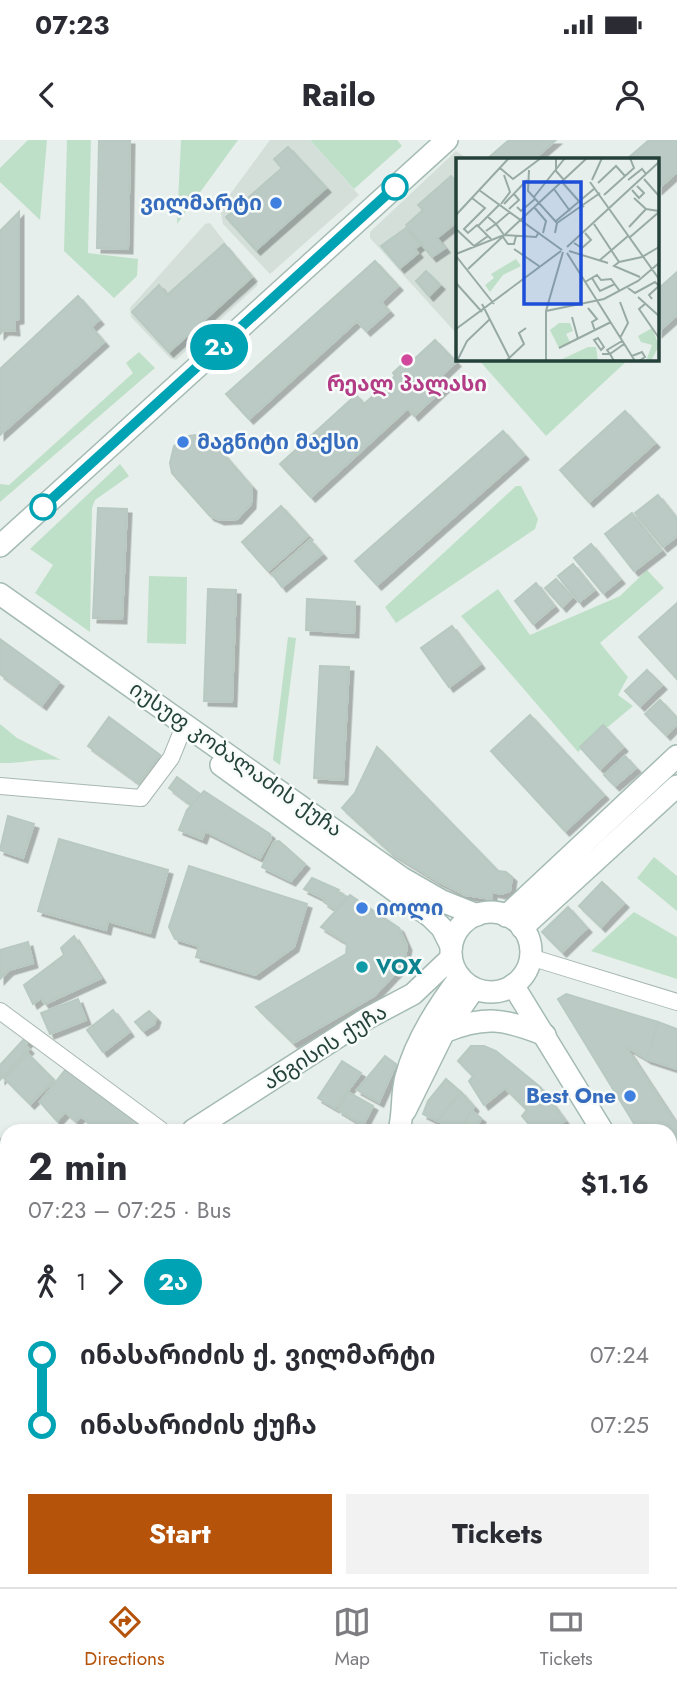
<!DOCTYPE html>
<html lang="en">
<head>
<meta charset="utf-8">
<style>
	body { margin:0; font-family:Jost,"Noto Sans Georgian",sans-serif; background:#f2f2f3; color:#2b2b33; height:100vh; display:flex; flex-direction:column; font-size:26px; white-space:nowrap }
	* { box-sizing:border-box; margin:0 }
	p { font-size:23px; color:#7c7c81 }
	.icon { flex:none; width:38px; height:38px; fill:none; stroke:currentColor; stroke-width:2; stroke-linecap:round; stroke-linejoin:round }
	.map { position:relative; flex:1; overflow:hidden }
	.details { position:absolute; left:0px; top:984px; width:677px; height:464px; display:flex; flex-direction:column; background:#fff; border-radius:21px 21px 0 0; box-shadow:0 4px 10px #0003 }
	.details>* { flex:none }
	.badge { padding:0 14px; border-radius:23px; font-size:24px; line-height:46px }
	.map>.badge { position:absolute; translate:-50% -50%; box-shadow:0 0 0 4px #fff }
	.legs { display:flex; align-items:center; gap:10px; height:77px; padding:0 28px; font-size:23px }
	.legs p { margin-inline-start:auto }
	.overview { display:flex; align-items:center; justify-content:space-between; height:119px; padding:0 28px }
	h1 { font-size:38px; font-weight:700; line-height:52px }
	.action { display:flex; gap:14px; margin-top:auto; padding:14px 28px }
	.action a { flex:1; height:80px; border-radius:0px; background:#b45309; color:#fff; font-size:28px; font-weight:700; line-height:80px; text-align:center }
	.action a+a { background:#f2f2f3; color:#2b2b33 }
	ul { padding:0 28px; list-style:none }
	li { display:flex; align-items:center; gap:24px; height:70px; font-size:26px }
	li i { display:grid; place-items:center; width:10px; height:100%; margin:0 9px; background:currentColor }
	li i::after { content:''; width:18px; height:18px; margin:-9px; border:5px solid; border-radius:50%; background:#fff }
	li p { margin-inline-start:auto }
	li:first-child i { background:linear-gradient(#0000 50%,currentColor 0) }
	li:last-child i { background:linear-gradient(currentColor 50%,#0000 0) }
	.status { display:flex; justify-content:space-between; align-items:center; height:49px; padding:0 35px; background:#fff; direction:ltr }
	.status svg { height:19px; fill:currentColor }
	header { display:flex; justify-content:space-between; align-items:center; height:91px; padding:0 28px; background:#fff; font-size:32px; font-weight:700 }
	.menu { display:flex; justify-content:space-around; align-items:center; height:98px; border-top:2px solid #e1e1e2; background:#fff; font-size:19px; color:#7c7c81 }
	.menu a { display:grid; justify-items:center; gap:4px }
	.menu .active { color:#b45309 }
	.map>svg:first-child { display:block }
</style>
</head>
<body>
<div class="status"><b>07:23</b><svg viewBox="0 0 49 12"><path d="M0 12V9h3v3zM5 12V6h3v6zM10 12V3h3v9zM15 12V0h3v12zM26 1h20v11H26zM47 4h2v5h-2z"/></svg></div>
<header><svg class="icon" aria-label="back" viewBox="0 0 24 24"><path d="M15 5l-7 7 7 7"/></svg>Railo<svg class="icon" aria-label="person" viewBox="0 0 24 24"><circle cx="12" cy="8" r="4"/><path d="M4 21q1-7 8-7t8 7"/></svg></header>
<div class="map">
<svg width="677" height="1447" viewBox="0 0 677 1447">
	<defs>
		<filter id="shadow"><feDropShadow dx="4.5" dy="4.5" stdDeviation="0" flood-color="#0004"/></filter>
	</defs>
	<rect width="100%" height="100%" fill="#e6efeb"/>
	<g fill="#d4dfda">
		<path d="M 270,0 L 310,0 L 359,55 L 270,134 L 223,84 L 220,68 Z"/>
		<path d="M 456,11 L 468,19 L 458,19 L 458,189 L 455,192 L 370,98 L 370,92 Z"/>
		<path d="M 210,83 L 258,145 L 176,220 L 170,218 L 131,177 L 130,168 L 205,84 Z"/>
	</g>
	<g fill="#bfe0c8">
		<path d="M 28,0 L 47,0 L 40,80 L 0,42 L 0,28 Z"/>
		<path d="M 67,0 L 91,0 L 88,113 L 138,119 L 137,136 L 114,158 L 64,111 Z"/>
		<path d="M 181,0 L 238,0 L 177,84 Z"/>
		<path d="M 310,0 L 397,0 L 402,6 L 354,49 Z"/>
		<path d="M 139,212 L 155,228 L 0,362 L 0,344 L 9,345 L 133,233 L 126,223 Z"/>
		<path d="M 478,219 L 629,219 L 546,296 Z"/>
		<path d="M 120,324 L 129,336 L 95,360 L 92,368 L 90,492 L 35,453 L 53,425 L 30,409 Z"/>
		<path d="M 516,346 L 521,346 L 538,379 L 535,389 L 396,483 L 385,467 Z"/>
		<path d="M 647,430 L 664,448 L 600,503 L 628,537 L 618,555 L 633,566 L 578,612 L 461,476 L 498,449 L 530,495 L 620,456 Z"/>
		<path d="M 149,436 L 187,437 L 186,504 L 147,503 Z"/>
		<path d="M 288,497 L 296,498 L 280,625 L 273,620 Z"/>
		<path d="M 0,584 L 17,598 L 61,620 C 39,618 20,624 0,623 Z"/>
		<path d="M 654,717 L 677,736 L 677,771 L 637,738 Z"/>
		<path d="M 634,772 L 677,797 L 677,839 L 591,811 Z"/>
	</g>
	<g fill="#bbcac4" stroke="#b8c9c2" stroke-width="2" filter="url(#shadow)">
		<path d="M 99,0 L 130,0 L 128,109 L 97,108 Z"/>
		<path d="M 509,0 L 556,0 L 534,19 L 487,19 Z"/>
		<path d="M 649,0 L 677,0 L 677,32 L 658,49 L 658,19 L 627,19 Z"/>
		<path d="M 288,7 L 326,48 L 256,110 L 226,77 L 282,28 L 274,19 Z"/>
		<path d="M 451,36 L 458,43 L 458,81 L 437,98 L 445,108 L 432,117 L 406,85 L 423,70 L 418,65 Z"/>
		<path d="M 19,72 L 19,179 L 14,180 L 15,191 L 4,190 L 0,194 L 0,91 Z"/>
		<path d="M 406,88 L 420,105 L 415,109 L 418,113 L 400,128 L 381,106 Z"/>
		<path d="M 224,104 L 252,137 L 169,212 L 132,172 L 159,145 L 167,155 Z"/>
		<path d="M 375,121 L 398,146 L 381,162 L 389,171 L 366,191 L 357,181 L 249,279 L 226,254 Z"/>
		<path d="M 426,131 L 440,145 L 429,156 L 416,141 Z"/>
		<path d="M 677,132 L 677,175 L 658,192 L 658,149 Z"/>
		<path d="M 78,156 L 99,180 L 91,187 L 104,202 L 0,295 L 0,229 Z"/>
		<path d="M 435,200 L 456,222 L 439,238 L 446,246 L 414,276 L 408,268 L 311,357 L 280,324 L 356,255 L 364,264 L 395,236 L 393,233 L 407,220 L 410,223 Z"/>
		<path d="M 625,271 L 655,303 L 589,362 L 560,330 Z"/>
		<path d="M 503,291 L 524,315 L 377,445 L 355,421 Z"/>
		<path d="M 197,295 L 214,303 L 252,347 L 251,364 L 237,379 L 220,380 L 210,376 L 172,333 L 170,323 L 174,306 L 188,296 Z"/>
		<path d="M 658,355 L 677,379 L 677,396 L 663,407 L 635,373 Z"/>
		<path d="M 281,366 L 308,396 L 268,431 L 242,402 Z"/>
		<path d="M 98,368 L 127,369 L 122,479 L 93,478 Z"/>
		<path d="M 632,373 L 661,410 L 634,431 L 605,394 Z"/>
		<path d="M 310,400 L 322,414 L 282,447 L 272,434 Z"/>
		<path d="M 591,404 L 620,439 L 603,453 L 574,418 Z"/>
		<path d="M 573,424 L 594,450 L 579,462 L 558,436 Z"/>
		<path d="M 556,439 L 572,457 L 562,467 L 545,448 Z"/>
		<path d="M 536,443 L 554,466 L 533,484 L 515,461 Z"/>
		<path d="M 208,449 L 236,450 L 232,562 L 204,561 Z"/>
		<path d="M 307,459 L 355,462 L 354,493 L 306,490 Z"/>
		<path d="M 677,463 L 677,539 L 639,497 Z"/>
		<path d="M 452,486 L 480,524 L 449,547 L 421,508 Z"/>
		<path d="M 0,499 L 59,542 L 42,565 L 0,534 Z"/>
		<path d="M 320,526 L 349,527 L 343,640 L 314,638 Z"/>
		<path d="M 647,530 L 662,545 L 640,566 L 625,551 Z"/>
		<path d="M 660,560 L 677,578 L 677,584 L 666,595 L 645,574 Z"/>
		<path d="M 530,575 L 604,655 L 565,691 L 491,611 Z"/>
		<path d="M 109,577 L 160,615 L 139,643 L 88,606 Z"/>
		<path d="M 603,585 L 623,607 L 600,629 L 580,607 Z"/>
		<path d="M 377,607 L 498,731 L 506,732 L 512,737 L 510,751 L 501,754 L 492,752 L 492,759 L 465,755 L 437,741 L 390,712 L 342,668 L 355,653 Z"/>
		<path d="M 625,616 L 636,628 L 615,646 L 604,635 Z"/>
		<path d="M 177,637 L 200,654 L 193,666 L 169,648 Z"/>
		<path d="M 204,651 L 270,694 L 271,699 L 260,718 L 205,691 L 202,699 L 179,690 L 187,670 Z"/>
		<path d="M 8,676 L 34,684 L 23,718 L 0,710 Z"/>
		<path d="M 59,699 L 168,730 L 150,793 L 108,781 L 106,790 L 38,771 Z"/>
		<path d="M 279,701 L 305,724 L 291,741 L 262,727 L 274,702 Z"/>
		<path d="M 189,726 L 307,764 L 294,807 L 255,835 L 196,817 L 199,806 L 175,799 L 169,787 Z"/>
		<path d="M 312,738 L 339,750 L 337,753 L 348,757 L 336,770 L 324,762 L 325,759 L 304,749 Z"/>
		<path d="M 602,742 L 624,763 L 601,787 L 579,766 Z"/>
		<path d="M 350,755 L 399,788 L 407,806 L 404,824 L 374,856 L 293,903 L 256,867 L 346,814 L 347,803 L 321,787 Z"/>
		<path d="M 568,767 L 587,788 L 562,812 L 542,792 Z"/>
		<path d="M 74,796 L 101,838 L 45,864 L 41,858 L 33,864 L 24,845 L 64,815 L 61,808 Z"/>
		<path d="M 28,802 L 33,823 L 9,830 L 0,839 L 0,810 Z"/>
		<path d="M 566,854 L 658,882 L 647,919 L 625,906 L 677,985 L 677,1026 L 670,1030 L 670,990 L 638,990 L 558,859 Z"/>
		<path d="M 78,859 L 86,880 L 50,894 L 41,873 Z"/>
		<path d="M 113,870 L 129,892 L 103,912 L 87,890 Z"/>
		<path d="M 149,871 L 156,878 L 154,884 L 143,891 L 135,882 Z"/>
		<path d="M 658,882 L 677,889 L 677,929 L 647,919 Z"/>
		<path d="M 25,898 L 29,900 L 25,905 L 29,909 L 1,939 L 0,925 Z"/>
		<path d="M 471,906 L 484,906 L 496,911 L 540,947 L 565,981 L 548,990 L 534,990 L 522,976 L 527,970 L 505,948 L 484,965 L 469,941 L 473,936 L 458,921 Z"/>
		<path d="M 28,914 L 54,940 L 30,964 L 4,938 Z"/>
		<path d="M 385,916 L 396,924 L 379,962 L 357,950 Z"/>
		<path d="M 342,921 L 361,933 L 335,968 L 318,958 Z"/>
		<path d="M 66,929 L 98,953 L 102,950 L 152,990 L 96,990 L 81,976 L 76,981 L 65,972 L 57,981 L 40,962 Z"/>
		<path d="M 446,939 L 461,952 L 437,981 L 423,974 L 428,961 Z"/>
		<path d="M 348,952 L 373,966 L 363,985 L 338,970 Z"/>
		<path d="M 461,952 L 474,967 L 462,989 L 437,981 Z"/>
		<path d="M 471,970 L 481,978 L 476,990 L 463,988 Z"/>
		<path d="M 7,993 L 7,1031 L 0,1023 L 0,1000 Z"/>
		<path d="M 0,1192 L 7,1200 L 7,1219 L 0,1225 Z"/>
		<path d="M 0,1227 L 7,1235 L 7,1285 L 0,1291 Z"/>
		<path d="M 677,1250 L 677,1269 L 670,1269 L 670,1251 Z"/>
		<rect x="670" y="1365" width="7" height="26"/>
		<path d="M 187,1440 L 215,1440 L 222,1442 L 221,1447 L 185,1447 Z"/>
		<path d="M 230,1440 L 250,1440 L 249,1447 L 229,1445 Z"/>
	</g>
	<g fill="none" stroke-linecap="round" stroke-linejoin="round">
		<g stroke="#a8b8b2" stroke-width="18">
			<g id="street">
				<path d="M 0,646 L 141,658 L 171,618 L 180,596"/>
				<path d="M 530,817 L 677,862"/>
				<path d="M 0,871 L 161,990"/>
			</g>
		</g>
		<g stroke="#a4bbb3" stroke-width="24">
			<g id="secondary">
				<path d="M 0,406 L 447,0"/>
				<path d="M 0,454 L 402,738 L 442,761 L 477,775"/>
				<path d="M 221,625 L 431,777 L 442,788 L 451,806"/>
				<circle cx="491" cy="812" r="40"/>
				<path d="M 506,776 L 677,616"/>
				<path d="M 522,788 L 677,646"/>
				<path d="M 513,845 L 602,990"/>
				<path d="M 444,892 C 485,875 505,879 545,895"/>
				<path d="M 405,971 L 444,892 L 474,849"/>
				<path d="M 193,990 L 366,879 L 413,854 L 451,818"/>
				<path d="M 399,990 C 404,973 401,954 406,937 C 415,902 438,866 460,837"/>
				<path d="M 670,1107 L 677,1118"/>
				<path d="M 0,1153 L 7,1147"/>
			</g>
		</g>
		<g stroke="#c2cac8" stroke-width="24">
			<g id="primary">
				<path d="M 277,1447 L 278,1441 L 358,1447"/>
				<path d="M 611,1447 L 658,1440"/>
			</g>
		</g>
		<use href="#street" stroke="#fff" stroke-width="16"/>
		<use href="#secondary" stroke="#fff" stroke-width="21"/>
		<use href="#primary" stroke="#6aa596" stroke-width="21"/>
	</g>
	<g fill="none" stroke-linecap="round" stroke-linejoin="round">
		<g stroke="#fff" stroke-width="16">
			<path id="line-1" d="M 43,367 L 395,47"/>
		</g>
		<use href="#line-1" stroke="#00a3b4" stroke-width="10"/>
	</g>
	<g fill="#fff" stroke="#00a3b4" stroke-width="3.5">
		<circle cx="395" cy="47" r="12"/>
		<circle cx="43" cy="367" r="12"/>
	</g>
	<g fill="#3f7fe0" stroke="#f7fbf9" stroke-width="2.5">
		<circle cx="276" cy="63" r="7"/>
		<circle cx="183" cy="302" r="7"/>
		<circle cx="362" cy="768" r="7"/>
		<circle cx="630" cy="956" r="7"/>
	</g>
	<circle fill="#d1479c" stroke="#f7fbf9" stroke-width="2.5" cx="407" cy="220" r="7"/>
	<circle fill="#0f9aa8" stroke="#f7fbf9" stroke-width="2.5" cx="362" cy="827" r="7"/>
	<g text-anchor="middle" stroke-width="5" stroke-linejoin="round" paint-order="stroke">
		<g font-size="21" font-weight="bold" fill="#366cbe" stroke="#f7fbf9" text-anchor="end">
			<text x="262" y="70">ვილმარტი</text>
			<text x="197" y="309" text-anchor="start">მაგნიტი მაქსი</text>
			<text x="376" y="775" text-anchor="start">იოლი</text>
			<text x="616" y="963">Best One</text>
		</g>
		<g font-size="21" font-weight="bold" fill="#b23c85" stroke="#f7fbf9">
			<text x="407" y="251">რეალ პალასი</text>
		</g>
		<g font-size="21" fill="#24423a" stroke="#f7fbf9">
			<text transform="translate(236 619) rotate(35)" y="7">იუსუფ კობალაძის ქუჩა</text>
			<text transform="translate(325 907) rotate(-32)" y="7">ანგისის ქუჩა</text>
		</g>
		<g font-size="21" font-weight="bold" fill="#0d838f" stroke="#f7fbf9" text-anchor="start">
			<text x="376" y="834">VOX</text>
		</g>
	</g>
	<g transform="translate(456 18)">
		<rect width="203" height="203" fill="#e6efeb"/>
		<path d="M 60,101 L 65,108 L 47,117 L 34,134 L 29,127 L 38,120 L 35,116 ZM 103,165 L 114,165 L 117,173 L 110,176 L 114,184 L 103,190 L 94,172 ZM 196,170 L 203,188 L 195,203 L 190,203 L 196,187 L 185,184 L 182,178 ZM 132,189 L 140,189 L 142,203 L 102,203 Z" fill="#bfe0c8"/>
		<path fill="none" stroke="#98aaa4" stroke-width="2" d="M 100,0 L 100,13 L 108,22M 44,10 L 57,21 L 85,0M 73,12 L 72,33 L 101,65M 188,21 L 203,38M 136,22 L 146,0M 172,22 L 186,11 L 190,16M 106,24 L 128,49M 134,24 L 203,121M 142,25 L 160,8 L 169,18M 98,31 L 114,53M 23,32 L 106,92M 176,32 L 183,40 L 188,35 L 181,28M 148,37 L 178,10 L 174,0M 78,39 L 109,0M 16,40 L 29,50 L 8,71 L 12,75 L 21,67 L 35,81M 178,40 L 190,51 L 203,53M 45,46 L 54,34 L 48,17M 48,46 L 71,22M 61,49 L 65,53 L 79,41M 78,49 L 90,63 L 87,75M 53,51 L 63,42 L 58,36M 0,57 L 53,0M 32,59 L 40,66 L 54,54M 100,63 L 139,30M 138,66 L 163,104M 22,68 L 44,46M 173,69 L 190,51M 0,71 L 18,88 L 32,78M 30,73 L 40,66 L 48,77M 99,75 L 101,65 L 144,35M 47,79 L 52,86 L 58,86 L 60,78M 173,80 L 203,54M 118,85 L 126,90 L 135,82 L 129,75M 111,89 L 203,4M 58,91 L 83,108M 113,93 L 152,105M 111,95 L 179,203M 0,96 L 48,77 L 80,79 L 83,74M 0,98 L 38,146M 144,102 L 172,78M 163,104 L 186,99 L 203,89M 163,104 L 158,108 L 184,119M 12,111 L 131,0M 136,120 L 144,133 L 159,126M 129,124 L 141,117 L 145,122 L 155,121 L 163,132M 0,125 L 26,154M 172,130 L 179,135 L 199,124 L 203,128 L 193,137 L 196,141M 182,139 L 203,158M 164,144 L 172,165 L 164,180M 26,146 L 55,203M 189,146 L 183,151 L 203,180M 132,150 L 141,161 L 136,164 L 139,173M 90,153 L 148,141 L 182,123 L 203,105M 116,159 L 122,181M 0,171 L 105,93M 142,180 L 148,189 L 145,192 L 138,182 ZM 103,190 L 155,164M 146,196 L 154,196 L 151,192 L 166,183M 176,198 L 186,194 L 189,199 L 183,203M 1,203 L 11,183 L 34,161M 50,203 L 68,186 L 63,175 L 70,170M 90,203 L 90,153 L 107,94M 158,203 L 154,196 L 168,186"/>
		<path fill="#1d4ed8" fill-opacity="0.15" stroke="#1d4ed8" stroke-width="3.5" d="M 68,24 L 125,24 L 125,146 L 68,146 Z"/>
		<rect width="203" height="203" fill="none" stroke="#24423a" stroke-width="3.5"/>
	</g>
</svg>
<b class="badge" style="left:219px;top:207px;background:#00a3b4;color:#fff">2ა</b>
<section class="details">
<div class="overview"><div><h1>2 min</h1><p>07:23 – 07:25 · Bus</p></div><b>$1.16</b></div>
<div class="legs"><svg class="icon" aria-label="walk" viewBox="0 0 24 24"><circle cx="13" cy="4" r="2"/><path d="M13 8l-2 6 4 7M11 14l-3 7M7 12l3-4h3l4 4"/></svg>1<svg class="icon" aria-label="forward" viewBox="0 0 24 24"><path d="M9 5l7 7-7 7"/></svg><b class="badge" style="background:#00a3b4;color:#fff">2ა</b></div>
<ul>
<li><i style="color:#00a3b4"></i><b>ინასარიძის ქ. ვილმარტი</b><p>07:24</p></li>
<li><i style="color:#00a3b4"></i><b>ინასარიძის ქუჩა</b><p>07:25</p></li>
</ul>
<div class="action"><a>Start</a><a>Tickets</a></div>
</section>
</div>
<nav class="menu">
<a class="active"><svg class="icon" aria-label="directions" viewBox="0 0 24 24"><path d="M12 3l9 9-9 9-9-9zM9 14v-3h6M13 9l2 2-2 2"/></svg>Directions</a>
<a><svg class="icon" aria-label="map" viewBox="0 0 24 24"><path d="M3 6l6-2 6 2 6-2v14l-6 2-6-2-6 2zM9 4v14M15 6v14"/></svg>Map</a>
<a><svg class="icon" aria-label="tickets" viewBox="0 0 24 24"><path d="M3 7h18v10H3zM15 7v10"/></svg>Tickets</a>
</nav>
</body>
</html>
